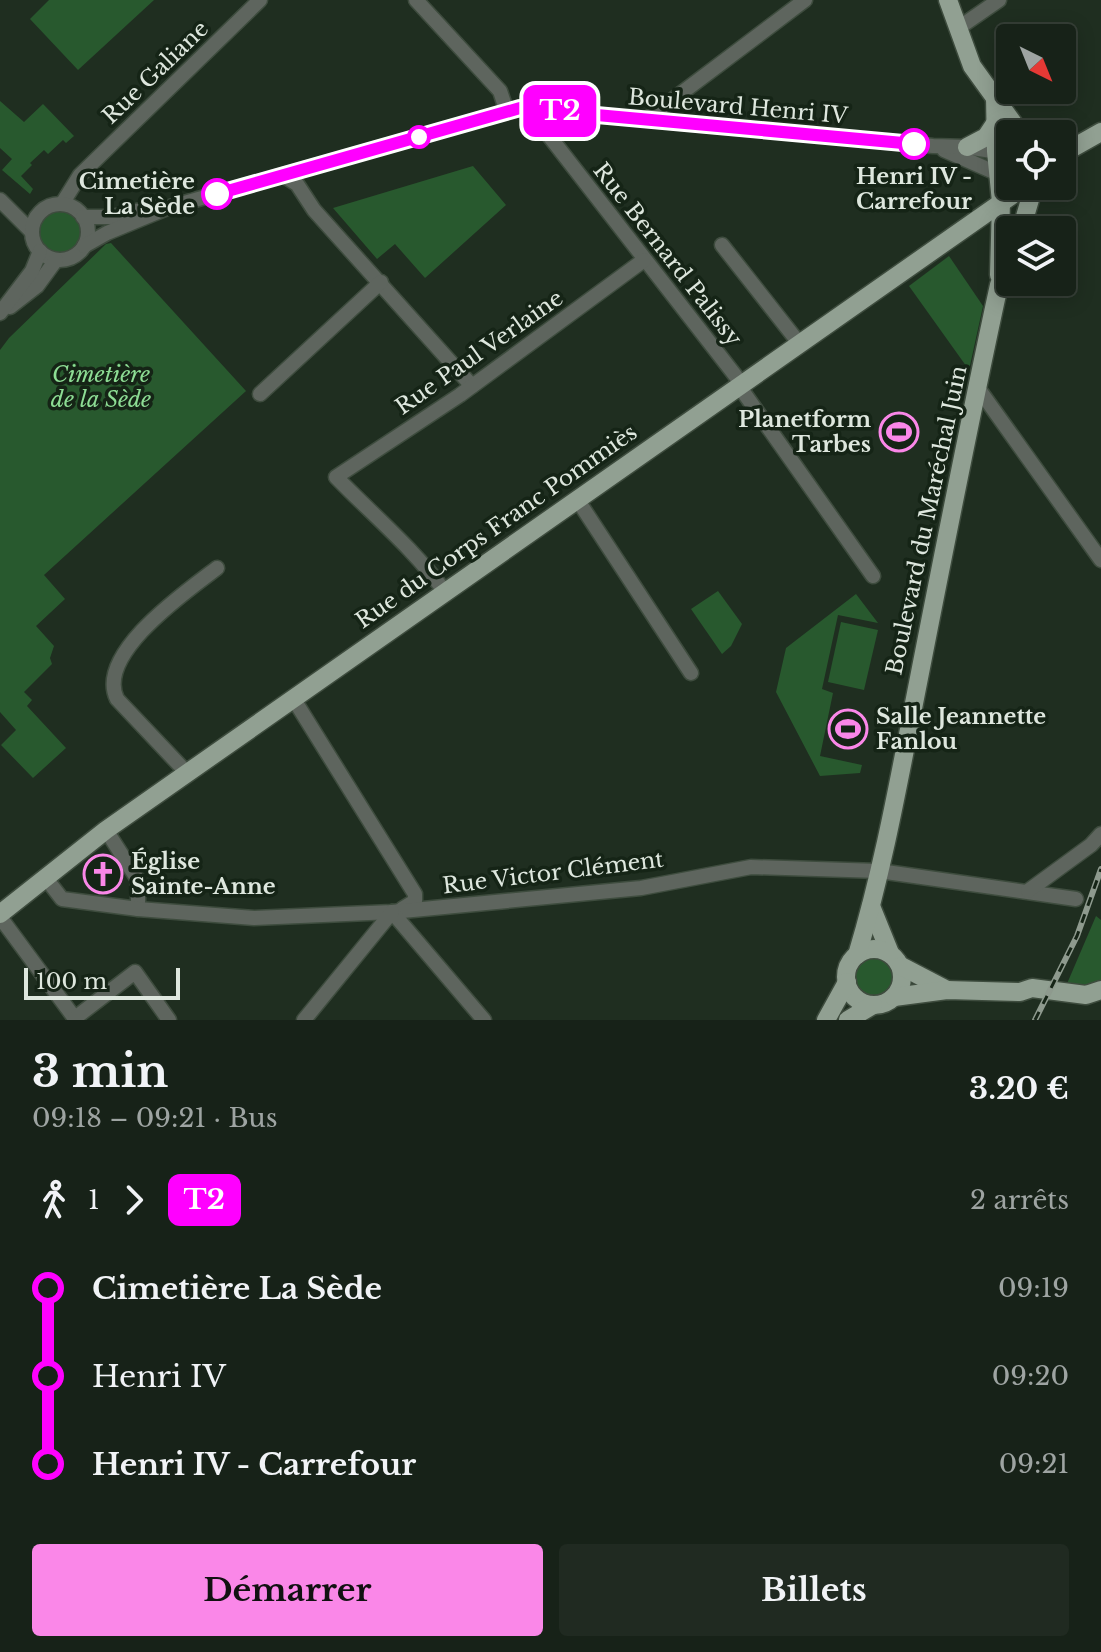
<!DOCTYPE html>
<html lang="fr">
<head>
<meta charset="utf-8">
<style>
	body { margin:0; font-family:"Libre Baskerville",serif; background:#202a21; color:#f1f3f6; height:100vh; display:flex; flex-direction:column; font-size:30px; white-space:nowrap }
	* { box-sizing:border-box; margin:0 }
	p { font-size:26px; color:#9ea4a2 }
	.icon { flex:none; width:44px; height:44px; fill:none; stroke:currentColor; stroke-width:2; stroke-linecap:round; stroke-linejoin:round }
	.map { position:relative; height:1020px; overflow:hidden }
	.drawer { display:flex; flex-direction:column; background:#172218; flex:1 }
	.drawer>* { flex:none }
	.badge { padding:0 16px; border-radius:12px; font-size:28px; line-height:52px }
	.needle { width:52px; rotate:137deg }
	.buttons { position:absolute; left:996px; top:24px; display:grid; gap:16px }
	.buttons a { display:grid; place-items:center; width:80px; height:80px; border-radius:8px; background:#172218; box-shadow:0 4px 20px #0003,0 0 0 2px #363f37; font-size:40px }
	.scale { position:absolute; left:24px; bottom:20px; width:156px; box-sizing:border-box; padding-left:8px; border:4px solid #dee7de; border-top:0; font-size:22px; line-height:28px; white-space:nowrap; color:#dee7de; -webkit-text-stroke:6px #152416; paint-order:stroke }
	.map>.badge { position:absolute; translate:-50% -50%; box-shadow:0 0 0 4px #fff }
	.legs { display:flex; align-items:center; gap:12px; height:88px; padding:0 32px; font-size:26px }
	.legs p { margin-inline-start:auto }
	.headline { display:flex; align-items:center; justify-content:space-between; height:136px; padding:0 32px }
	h1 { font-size:44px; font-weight:700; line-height:60px }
	.button { display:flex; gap:16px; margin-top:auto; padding:16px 32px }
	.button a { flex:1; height:92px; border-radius:8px; background:#fa87e8; color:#111; font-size:32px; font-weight:700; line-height:92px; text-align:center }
	.button a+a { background:#202a21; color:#f1f3f6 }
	ul { padding:0 32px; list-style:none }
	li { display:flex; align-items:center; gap:28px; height:88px; font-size:30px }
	li i { display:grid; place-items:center; width:12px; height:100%; margin:0 10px; background:currentColor }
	li i::after { content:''; width:20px; height:20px; margin:-10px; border:6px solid; border-radius:50%; background:#172218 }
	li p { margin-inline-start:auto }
	li:first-child i { background:linear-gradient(#0000 50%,currentColor 0) }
	li:last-child i { background:linear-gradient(currentColor 50%,#0000 0) }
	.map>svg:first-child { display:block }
</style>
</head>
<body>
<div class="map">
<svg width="1101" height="1020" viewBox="0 0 1101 1020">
	<rect width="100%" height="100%" fill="#1f2e20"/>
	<g fill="#28592e">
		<path d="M 49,0 L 154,0 L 78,70 L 30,19 Z"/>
		<path d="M 0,101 L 24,122 L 43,104 L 74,136 L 66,143 L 63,140 L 48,154 L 44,150 L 30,163 L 32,165 L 21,176 L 33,189 L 30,194 L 2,170 L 12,159 L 0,148 Z"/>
		<path d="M 473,166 L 506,205 L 425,278 L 395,244 L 377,259 L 333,208 Z"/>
		<circle cx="59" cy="232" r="23"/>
		<path d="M 111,243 L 246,391 L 44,575 L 65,599 L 36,626 L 54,646 L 50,658 L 52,664 L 24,692 L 32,700 L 27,706 L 66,748 L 33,778 L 1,745 L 16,730 L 0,712 L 0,350 L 9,338 L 106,244 Z"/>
		<path d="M 949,256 L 983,306 L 969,370 L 909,286 Z"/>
		<path d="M 718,591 L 742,624 L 731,646 L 722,654 L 691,609 Z"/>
		<path d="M 856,594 L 878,623 L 838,615 L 822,689 L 833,693 L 820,756 L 862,765 L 860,773 L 820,776 L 776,692 L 786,648 Z"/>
		<path d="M 841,622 L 878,630 L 864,690 L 828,682 Z"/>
		<path d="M 1096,916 L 1101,920 L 1101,983 L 1087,989 L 1066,986 Z"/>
		<circle cx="874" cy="977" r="22"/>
	</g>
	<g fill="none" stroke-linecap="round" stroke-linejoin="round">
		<g stroke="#3e4c3e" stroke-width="17">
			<g id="minor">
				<path d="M 416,0 L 500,91 L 507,112"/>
				<path d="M 957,29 L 999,0"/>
				<path d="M 542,110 L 543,128 L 731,370 L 741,383 L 744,393 L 873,576"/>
				<path d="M 647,119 L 805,0"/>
				<path d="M 944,150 L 1010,179"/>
				<path d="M 283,175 L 297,184 L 314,210 L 472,386"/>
				<path d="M 0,200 L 32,232"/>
				<path d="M 62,204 L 80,175 L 260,0"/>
				<circle cx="60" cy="232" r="28"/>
				<path d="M 83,217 L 112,217 L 153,207"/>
				<path d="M 722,245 L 799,343"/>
				<path d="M 84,246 L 107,233 L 170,207 L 520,108 L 933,146 L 967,147 L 1010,154"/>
				<path d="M 10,307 L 37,286 L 56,260"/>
				<path d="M 0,313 L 32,271 L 40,251"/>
				<path d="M 978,388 L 1101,560"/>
				<path d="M 260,394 L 381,282"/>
				<path d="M 577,499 L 691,673"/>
				<path d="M 445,592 C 414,549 373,515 336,477 L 460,395 L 644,260"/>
				<path d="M 293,698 L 415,894 L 415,901 L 402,909"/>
				<path d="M 188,774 L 117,699 C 95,654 187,591 217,568"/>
				<path d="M 106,830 L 138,880 L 138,909"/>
				<path d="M 45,877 L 62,899 L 138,909 L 254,918 L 392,912 L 641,888 L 751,867 L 879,871 L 1076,899"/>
				<path d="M 1028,891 L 1091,845 L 1101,834"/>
				<path d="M 392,912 L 484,1020"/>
				<path d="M 0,917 L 76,1020"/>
				<path d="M 75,1018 L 135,972 L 169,1020"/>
				<path d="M 304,1020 L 392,912"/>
			</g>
		</g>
		<g stroke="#3e4c3e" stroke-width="21">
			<g id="major">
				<path d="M 948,0 L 972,66 L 1021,134"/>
				<path d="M 995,96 L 996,151 L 1001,202 L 999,275"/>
				<path d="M 967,147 L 986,137 L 998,119"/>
				<path d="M 1062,154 L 1101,132"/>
				<path d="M 1021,230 L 1034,186"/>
				<path d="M 871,906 L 890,953"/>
				<path d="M 0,914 L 106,830 L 1025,186"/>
				<circle cx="874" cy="977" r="28"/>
				<path d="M 857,955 C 884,866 900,774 918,683 C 944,550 970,418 999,285 L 1010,257"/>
				<path d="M 901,966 L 947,990"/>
				<path d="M 894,997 L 947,990 L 1020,992 L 1032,988 L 1086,995 L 1101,990"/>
				<path d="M 826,1020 L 847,982"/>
				<path d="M 848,1020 L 873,1005"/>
			</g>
		</g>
		<use href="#minor" stroke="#5e655e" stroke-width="14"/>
		<use href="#major" stroke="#91a092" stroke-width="18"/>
		<g stroke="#8e9a8e" stroke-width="6">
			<path id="rail" d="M 1035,1020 L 1077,936 L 1101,869"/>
		</g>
		<use href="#rail" stroke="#152416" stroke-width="3" stroke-dasharray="9" stroke-linecap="butt"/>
	</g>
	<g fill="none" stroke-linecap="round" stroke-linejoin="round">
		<g stroke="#fff" stroke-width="18">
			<path id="line-1" d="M 217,194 L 520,108 L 914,144"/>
		</g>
		<use href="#line-1" stroke="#f0f" stroke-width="12"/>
	</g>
	<defs>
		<g id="stadium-ring" transform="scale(2)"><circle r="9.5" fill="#152416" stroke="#fa87e8" stroke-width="1.5"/><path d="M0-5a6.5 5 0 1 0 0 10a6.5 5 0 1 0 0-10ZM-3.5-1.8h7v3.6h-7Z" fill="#fa87e8"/></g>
		<g id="church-ring" transform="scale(2)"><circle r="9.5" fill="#152416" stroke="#fa87e8" stroke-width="1.5"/><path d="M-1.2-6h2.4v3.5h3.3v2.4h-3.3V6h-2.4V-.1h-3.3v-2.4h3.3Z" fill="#fa87e8"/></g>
	</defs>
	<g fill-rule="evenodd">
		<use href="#stadium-ring" x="899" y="432"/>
		<use href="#stadium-ring" x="848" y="729"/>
		<use href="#church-ring" x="103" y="874"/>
	</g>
	<g fill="#fff" stroke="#f0f" stroke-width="4">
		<circle cx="419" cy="137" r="10"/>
		<circle cx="914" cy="144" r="14"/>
		<circle cx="217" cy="194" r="14"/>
	</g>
	<g text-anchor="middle" stroke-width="7" stroke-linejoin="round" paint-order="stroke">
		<g font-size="22" fill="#dee7de" stroke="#152416">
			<text transform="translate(155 72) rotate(-44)" y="8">Rue Galiane</text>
			<text transform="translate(738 106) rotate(5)" y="8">Boulevard Henri IV</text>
			<text transform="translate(668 254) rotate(52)" y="8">Rue Bernard Palissy</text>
			<text transform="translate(479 352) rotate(-35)" y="8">Rue Paul Verlaine</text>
			<text transform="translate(926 520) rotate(-78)" y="8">Boulevard du Maréchal Juin</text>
			<text transform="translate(496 526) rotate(-35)" y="8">Rue du Corps Franc Pommiès</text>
			<text transform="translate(553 872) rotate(-7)" y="8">Rue Victor Clément</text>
		</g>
		<g font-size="22" font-weight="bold" fill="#dee7de" stroke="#152416">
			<text x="914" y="184">Henri IV -<tspan x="914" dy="25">Carrefour</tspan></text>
			<text x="195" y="189" text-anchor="end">Cimetière<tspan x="195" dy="25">La Sède</tspan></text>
		</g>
		<g font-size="22" font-style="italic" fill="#8ddd94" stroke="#152416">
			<text x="101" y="382">Cimetière<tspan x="101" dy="25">de la Sède</tspan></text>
		</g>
		<g font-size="22" font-weight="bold" fill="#dee7de" stroke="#152416" text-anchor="start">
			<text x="871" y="427" text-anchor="end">Planetform<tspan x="871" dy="25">Tarbes</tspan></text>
			<text x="876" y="724">Salle Jeannette<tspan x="876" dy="25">Fanlou</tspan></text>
			<text x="131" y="869">Église<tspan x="131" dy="25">Sainte-Anne</tspan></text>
		</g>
	</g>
</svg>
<div class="buttons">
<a><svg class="needle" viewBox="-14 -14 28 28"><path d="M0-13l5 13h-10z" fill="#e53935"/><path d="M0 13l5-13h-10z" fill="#9ea4a2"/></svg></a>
<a><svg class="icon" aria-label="locate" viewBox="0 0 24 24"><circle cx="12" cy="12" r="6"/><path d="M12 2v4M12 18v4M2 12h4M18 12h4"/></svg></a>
<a><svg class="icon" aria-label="layers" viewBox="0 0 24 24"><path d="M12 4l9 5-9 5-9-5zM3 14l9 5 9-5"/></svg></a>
</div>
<div class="scale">100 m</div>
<b class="badge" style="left:560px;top:111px;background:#f0f;color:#fff">T2</b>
</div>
<section class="drawer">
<div class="headline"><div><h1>3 min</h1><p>09:18 – 09:21 · Bus</p></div><b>3.20 €</b></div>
<div class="legs"><svg class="icon" aria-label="walk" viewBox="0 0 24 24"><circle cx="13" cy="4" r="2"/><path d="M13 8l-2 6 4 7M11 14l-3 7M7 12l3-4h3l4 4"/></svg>1<svg class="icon" aria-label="forward" viewBox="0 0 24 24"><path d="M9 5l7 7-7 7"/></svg><b class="badge" style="background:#f0f;color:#fff">T2</b><p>2 arrêts</p></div>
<ul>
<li><i style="color:#f0f"></i><b>Cimetière La Sède</b><p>09:19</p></li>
<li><i style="color:#f0f"></i><span>Henri IV</span><p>09:20</p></li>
<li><i style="color:#f0f"></i><b>Henri IV - Carrefour</b><p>09:21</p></li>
</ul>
<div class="button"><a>Démarrer</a><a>Billets</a></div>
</section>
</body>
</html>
